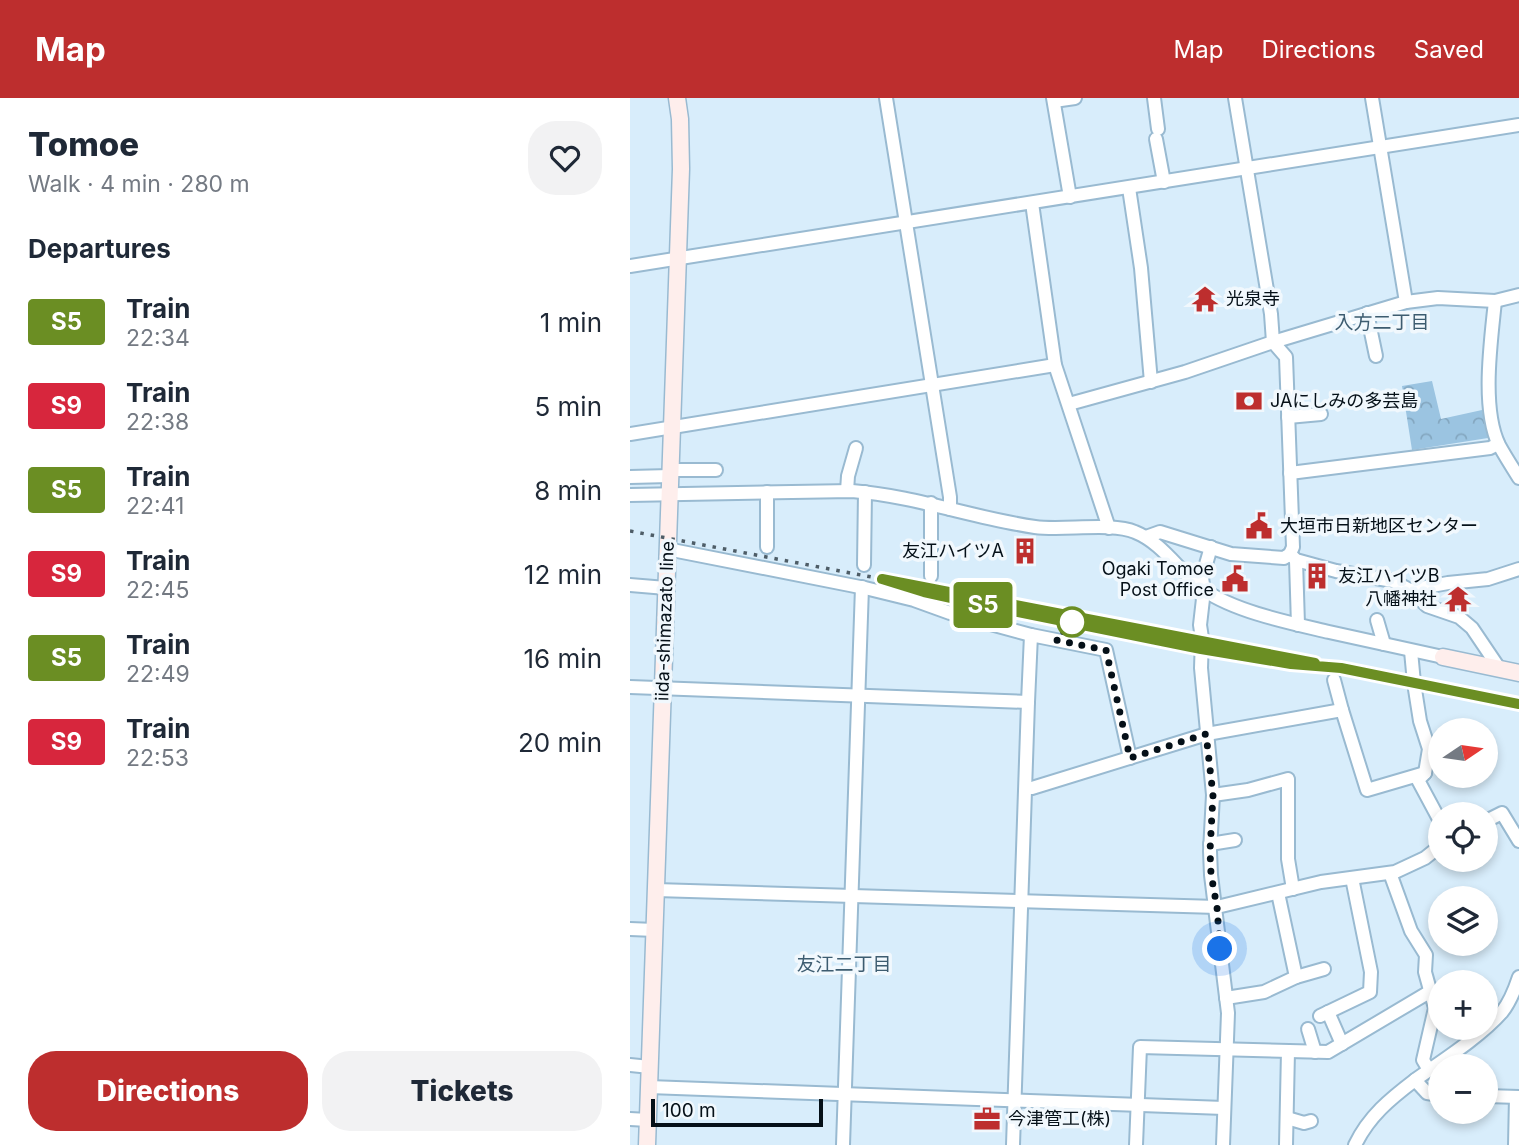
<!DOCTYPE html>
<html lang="en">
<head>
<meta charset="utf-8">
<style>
	body { margin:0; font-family:Inter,"Noto Sans JP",sans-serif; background:#f2f2f3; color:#1f2937; height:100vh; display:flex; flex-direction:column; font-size:26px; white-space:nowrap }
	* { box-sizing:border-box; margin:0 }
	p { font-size:23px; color:#747a83 }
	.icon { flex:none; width:38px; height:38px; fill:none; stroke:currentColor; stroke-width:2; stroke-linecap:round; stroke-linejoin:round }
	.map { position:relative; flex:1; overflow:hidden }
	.drawer { display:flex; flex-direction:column; background:#fff; width:630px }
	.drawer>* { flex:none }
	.badge { padding:0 14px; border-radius:5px; font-size:24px; line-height:46px }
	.needle { width:46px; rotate:77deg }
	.tools { position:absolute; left:798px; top:620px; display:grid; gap:14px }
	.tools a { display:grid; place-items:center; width:70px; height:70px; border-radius:50%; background:#fff; box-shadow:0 4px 10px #0003; font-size:35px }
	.scale { position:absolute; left:21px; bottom:18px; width:172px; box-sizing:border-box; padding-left:7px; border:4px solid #051018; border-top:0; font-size:19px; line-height:24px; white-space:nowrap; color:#051018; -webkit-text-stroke:5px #f1f8fd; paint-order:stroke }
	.you { position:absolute; width:35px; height:35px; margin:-18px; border:5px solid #fff; border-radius:50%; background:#1a73e8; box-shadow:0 0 0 10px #1a73e833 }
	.map>.badge { position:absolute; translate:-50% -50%; box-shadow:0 0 0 4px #fff }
	h2 { padding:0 28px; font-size:26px; line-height:63px }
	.round { display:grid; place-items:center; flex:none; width:74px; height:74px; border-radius:28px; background:#f2f2f3 }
	.overview { display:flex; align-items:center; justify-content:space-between; height:119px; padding:0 28px }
	h1 { font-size:33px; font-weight:800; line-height:52px }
	.primary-button { display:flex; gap:14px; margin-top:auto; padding:14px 28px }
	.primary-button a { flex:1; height:80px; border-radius:28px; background:#bd2e2e; color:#fff; font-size:28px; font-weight:800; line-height:80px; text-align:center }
	.primary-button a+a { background:#f2f2f3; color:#1f2937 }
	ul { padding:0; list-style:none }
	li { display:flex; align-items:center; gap:21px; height:84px; padding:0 28px }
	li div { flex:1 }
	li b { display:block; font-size:26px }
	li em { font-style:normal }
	li .badge { min-width:77px; font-weight:700; text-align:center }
	header { display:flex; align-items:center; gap:42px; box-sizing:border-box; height:98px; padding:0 35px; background:#bd2e2e; color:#fff }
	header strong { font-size:33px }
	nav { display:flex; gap:38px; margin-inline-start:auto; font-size:24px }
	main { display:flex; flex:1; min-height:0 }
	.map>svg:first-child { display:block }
</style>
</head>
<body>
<header>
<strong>Map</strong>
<nav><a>Map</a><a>Directions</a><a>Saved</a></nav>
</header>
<main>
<section class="drawer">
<div class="overview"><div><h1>Tomoe</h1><p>Walk · 4 min · 280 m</p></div><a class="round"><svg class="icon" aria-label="heart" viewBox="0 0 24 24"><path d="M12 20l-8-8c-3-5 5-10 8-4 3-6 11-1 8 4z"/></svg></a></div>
<h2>Departures</h2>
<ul>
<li><span class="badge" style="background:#6b8e23;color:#fff">S5</span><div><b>Train</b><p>22:34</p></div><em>1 min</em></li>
<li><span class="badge" style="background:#d7263d;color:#fff">S9</span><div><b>Train</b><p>22:38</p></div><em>5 min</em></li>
<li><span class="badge" style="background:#6b8e23;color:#fff">S5</span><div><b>Train</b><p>22:41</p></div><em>8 min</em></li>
<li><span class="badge" style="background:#d7263d;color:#fff">S9</span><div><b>Train</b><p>22:45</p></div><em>12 min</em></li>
<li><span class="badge" style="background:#6b8e23;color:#fff">S5</span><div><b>Train</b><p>22:49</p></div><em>16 min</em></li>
<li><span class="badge" style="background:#d7263d;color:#fff">S9</span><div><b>Train</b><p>22:53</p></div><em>20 min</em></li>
</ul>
<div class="primary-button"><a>Directions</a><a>Tickets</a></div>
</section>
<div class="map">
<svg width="889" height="1047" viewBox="0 0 889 1047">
	<defs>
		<pattern id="forest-crowns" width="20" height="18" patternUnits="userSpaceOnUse" patternTransform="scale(1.75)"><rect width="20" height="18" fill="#9bc4e1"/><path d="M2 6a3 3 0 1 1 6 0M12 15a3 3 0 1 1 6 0" fill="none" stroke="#84a7c0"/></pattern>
	</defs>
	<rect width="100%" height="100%" fill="#d8edfb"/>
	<path fill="url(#forest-crowns)" d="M 802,283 L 811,321 L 852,312 L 858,340 L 782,352 L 772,288 Z"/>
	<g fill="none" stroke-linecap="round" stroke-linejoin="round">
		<g stroke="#99bad1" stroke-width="16">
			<g id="street">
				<path d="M 256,0 L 320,399 L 320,411"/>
				<path d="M 423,0 L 440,99"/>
				<path d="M 524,0 L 528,31"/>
				<path d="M 605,0 L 641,216 L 643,244 L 656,259 L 663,449 L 660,456"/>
				<path d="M 742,0 L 776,204"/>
				<path d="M 424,3 L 445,0"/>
				<path d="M 526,41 L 534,84"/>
				<path d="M 499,90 L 511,170 L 521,284"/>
				<path d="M 402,105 L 425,267 L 479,430"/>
				<path d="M 0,168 L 889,27"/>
				<path d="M 865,203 C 861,243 851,310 869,347 C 875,358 882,369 889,380"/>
				<path d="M 737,215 L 746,258"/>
				<path d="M 439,306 L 555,274 L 643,244 L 776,204 L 808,200 L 865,203 L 889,197"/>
				<path d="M 658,319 L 691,316"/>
				<path d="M 0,336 L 425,267"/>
				<path d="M 40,372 L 86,372"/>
				<path d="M 660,375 L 860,350 L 868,346"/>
				<path d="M 0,379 L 40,378"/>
				<path d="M 217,393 L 218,378 L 226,350"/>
				<path d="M 0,397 L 222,393 C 285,398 343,420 405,429 C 432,433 482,424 505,434 C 533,445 550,475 574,492 C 606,514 661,525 699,534 C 737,542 775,551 813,559"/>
				<path d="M 301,405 L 301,478"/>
				<path d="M 516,439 L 530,434 L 601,456 L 654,460 L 660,456"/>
				<path d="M 137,449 L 137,394"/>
				<path d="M 581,449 L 572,480 L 574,492 L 570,527 L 572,540 L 571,570 L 583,697 L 580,753 L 581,777 L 598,915 L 593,1047"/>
				<path d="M 37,451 L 235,490 L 284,502 L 320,515 L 401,537"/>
				<path d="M 660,456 L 666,462 L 706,473 L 763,483 L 780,492 L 818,485 L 858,481 L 889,471"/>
				<path d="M 666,462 L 668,527"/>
				<path d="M 234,467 L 235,394"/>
				<path d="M 0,487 L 36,490"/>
				<path d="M 780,492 L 797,508 L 829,519 L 842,530 L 869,570"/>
				<path d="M 747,522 L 754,546"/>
				<path d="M 781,553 L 784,585 L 790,623 L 799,651 L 795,675 L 788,682 L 810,723"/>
				<path d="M 704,582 L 712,612"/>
				<path d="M 0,589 L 398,604 L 383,1047"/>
				<path d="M 398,604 L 401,537 L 476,552 L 500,660"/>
				<path d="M 396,690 L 402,690 L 577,636 L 712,612 L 737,692 L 795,675"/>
				<path d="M 583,697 L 618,692 L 658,681 L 658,761 L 663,791"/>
				<path d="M 856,723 L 872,715 L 889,743"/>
				<path d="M 580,746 L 605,742"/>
				<path d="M 760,775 L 781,833 L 796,857 L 795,874 L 805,910 L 793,962 L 799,972"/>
				<path d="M 26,792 L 587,809 L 691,784 L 765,774 L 795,760 L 810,748"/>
				<path d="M 0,831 L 25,832"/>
				<path d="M 666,879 L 694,871"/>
				<path d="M 596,900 L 634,894 L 666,879 L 648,795"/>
				<path d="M 698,914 L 712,946"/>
				<path d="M 690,918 L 740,894 L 741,874 L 722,780"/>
				<path d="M 678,931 L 685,954"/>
				<path d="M 0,967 L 20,969"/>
				<path d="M 785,982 C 812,963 851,938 872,914 C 880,904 885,891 889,879"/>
				<path d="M 19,989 L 594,1010"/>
				<path d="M 856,998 L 889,999"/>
				<path d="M 657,1020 L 674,1025 L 681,1023"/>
				<path d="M 0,1021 L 18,1022"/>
				<path d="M 213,1047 L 232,489"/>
				<path d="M 506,1047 L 510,949 L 698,954 L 801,893"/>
				<path d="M 656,1047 L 658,953"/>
				<path d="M 725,1047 C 739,1018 760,1001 785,982 L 797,995 L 810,997"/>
				<path d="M 885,1047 L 886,999"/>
			</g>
		</g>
		<g stroke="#99bad1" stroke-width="19">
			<g id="secondary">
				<path d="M 813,559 L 889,575"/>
				<path d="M 17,1047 L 51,71 L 50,21 L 47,0"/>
			</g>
		</g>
		<use href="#street" stroke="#fff" stroke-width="12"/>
		<use href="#secondary" stroke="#feeeec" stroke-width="16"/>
		<path stroke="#4e5d67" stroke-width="3.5" stroke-dasharray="3.5 7" stroke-linecap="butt" d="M 0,433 L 252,481 L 294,494 L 353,507 L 571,551 L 661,566 L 711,570 L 889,606"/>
	</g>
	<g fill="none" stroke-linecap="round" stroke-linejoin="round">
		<g stroke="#fff" stroke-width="16">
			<path id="line" d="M 685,565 L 252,481 L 294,494 L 353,507 L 571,551 L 661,566 L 711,570 L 889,606"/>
		</g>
		<use href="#line" stroke="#6b8e23" stroke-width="10"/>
		<path stroke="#051018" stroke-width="7" stroke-dasharray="0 12.6" d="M 442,524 L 426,542 L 476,552 L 500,660 L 576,636 L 583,697 L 580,753 L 581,776 L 587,809 L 590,851"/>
	</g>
	<defs>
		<g id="temple-bare" transform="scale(2.1)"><path d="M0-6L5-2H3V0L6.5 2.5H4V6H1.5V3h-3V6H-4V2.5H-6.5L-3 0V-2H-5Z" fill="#bd2e2e" stroke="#f1f8fd" stroke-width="2.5" paint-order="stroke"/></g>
		<g id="bank-bare" transform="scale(2.1)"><path d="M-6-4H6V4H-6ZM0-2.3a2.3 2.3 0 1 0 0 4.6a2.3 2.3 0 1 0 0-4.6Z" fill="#bd2e2e" stroke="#f1f8fd" stroke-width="2.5" paint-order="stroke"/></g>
		<g id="civic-bare" transform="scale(2.1)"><path d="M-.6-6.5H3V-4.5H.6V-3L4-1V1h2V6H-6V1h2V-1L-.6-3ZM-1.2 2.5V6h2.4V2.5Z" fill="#bd2e2e" stroke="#f1f8fd" stroke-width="2.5" paint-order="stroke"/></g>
		<g id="building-bare" transform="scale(2.1)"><path d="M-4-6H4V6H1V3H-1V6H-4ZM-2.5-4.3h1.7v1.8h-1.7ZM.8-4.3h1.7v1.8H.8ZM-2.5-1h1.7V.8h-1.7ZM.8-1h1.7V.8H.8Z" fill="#bd2e2e" stroke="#f1f8fd" stroke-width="2.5" paint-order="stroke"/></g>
		<g id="office-bare" transform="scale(2.1)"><path d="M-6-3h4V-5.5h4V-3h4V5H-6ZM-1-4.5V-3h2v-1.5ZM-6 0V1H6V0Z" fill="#bd2e2e" stroke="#f1f8fd" stroke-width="2.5" paint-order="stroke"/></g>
	</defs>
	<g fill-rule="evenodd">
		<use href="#temple-bare" x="575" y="201"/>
		<use href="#bank-bare" x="619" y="303"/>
		<use href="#civic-bare" x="629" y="428"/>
		<use href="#building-bare" x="395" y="453"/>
		<use href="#building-bare" x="687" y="478"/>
		<use href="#civic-bare" x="605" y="481"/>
		<use href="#temple-bare" x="828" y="501"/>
		<use href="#office-bare" x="357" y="1021"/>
	</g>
	<circle fill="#fff" stroke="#6b8e23" stroke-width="3.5" cx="442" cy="524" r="14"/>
	<g text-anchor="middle" stroke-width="7" stroke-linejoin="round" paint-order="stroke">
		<g font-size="18" fill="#051018" stroke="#f1f8fd" text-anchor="start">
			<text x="596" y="207">光泉寺</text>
			<text x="640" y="309">JAにしみの多芸島</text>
			<text x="650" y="434">大垣市日新地区センター</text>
			<text x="374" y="459" text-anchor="end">友江ハイツA</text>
			<text x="584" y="477" text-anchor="end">Ogaki Tomoe<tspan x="584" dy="21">Post Office</tspan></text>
			<text x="708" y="484">友江ハイツB</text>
			<text x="807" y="507" text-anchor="end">八幡神社</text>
			<text x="378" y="1027">今津管工(株)</text>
		</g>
		<g font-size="18" fill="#051018" stroke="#f1f8fd">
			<text transform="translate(35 523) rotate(-88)" y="6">iida-shimazato line</text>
		</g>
		<g font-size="19" fill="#3d5c70" stroke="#f1f8fd">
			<text x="752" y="231">入方二丁目</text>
			<text x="214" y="873">友江二丁目</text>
		</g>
	</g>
</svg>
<div class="tools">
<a><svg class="needle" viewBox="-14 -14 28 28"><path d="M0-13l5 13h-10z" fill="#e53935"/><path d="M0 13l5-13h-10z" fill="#747a83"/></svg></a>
<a><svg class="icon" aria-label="locate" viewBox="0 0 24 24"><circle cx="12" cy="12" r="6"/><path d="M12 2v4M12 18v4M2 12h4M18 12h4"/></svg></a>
<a><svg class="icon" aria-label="layers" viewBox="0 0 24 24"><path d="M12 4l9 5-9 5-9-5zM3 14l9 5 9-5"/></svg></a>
<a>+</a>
<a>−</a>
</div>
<div class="scale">100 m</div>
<div class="you" style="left:590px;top:851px"></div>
<b class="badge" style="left:353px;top:507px;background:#6b8e23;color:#fff">S5</b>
</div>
</main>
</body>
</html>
